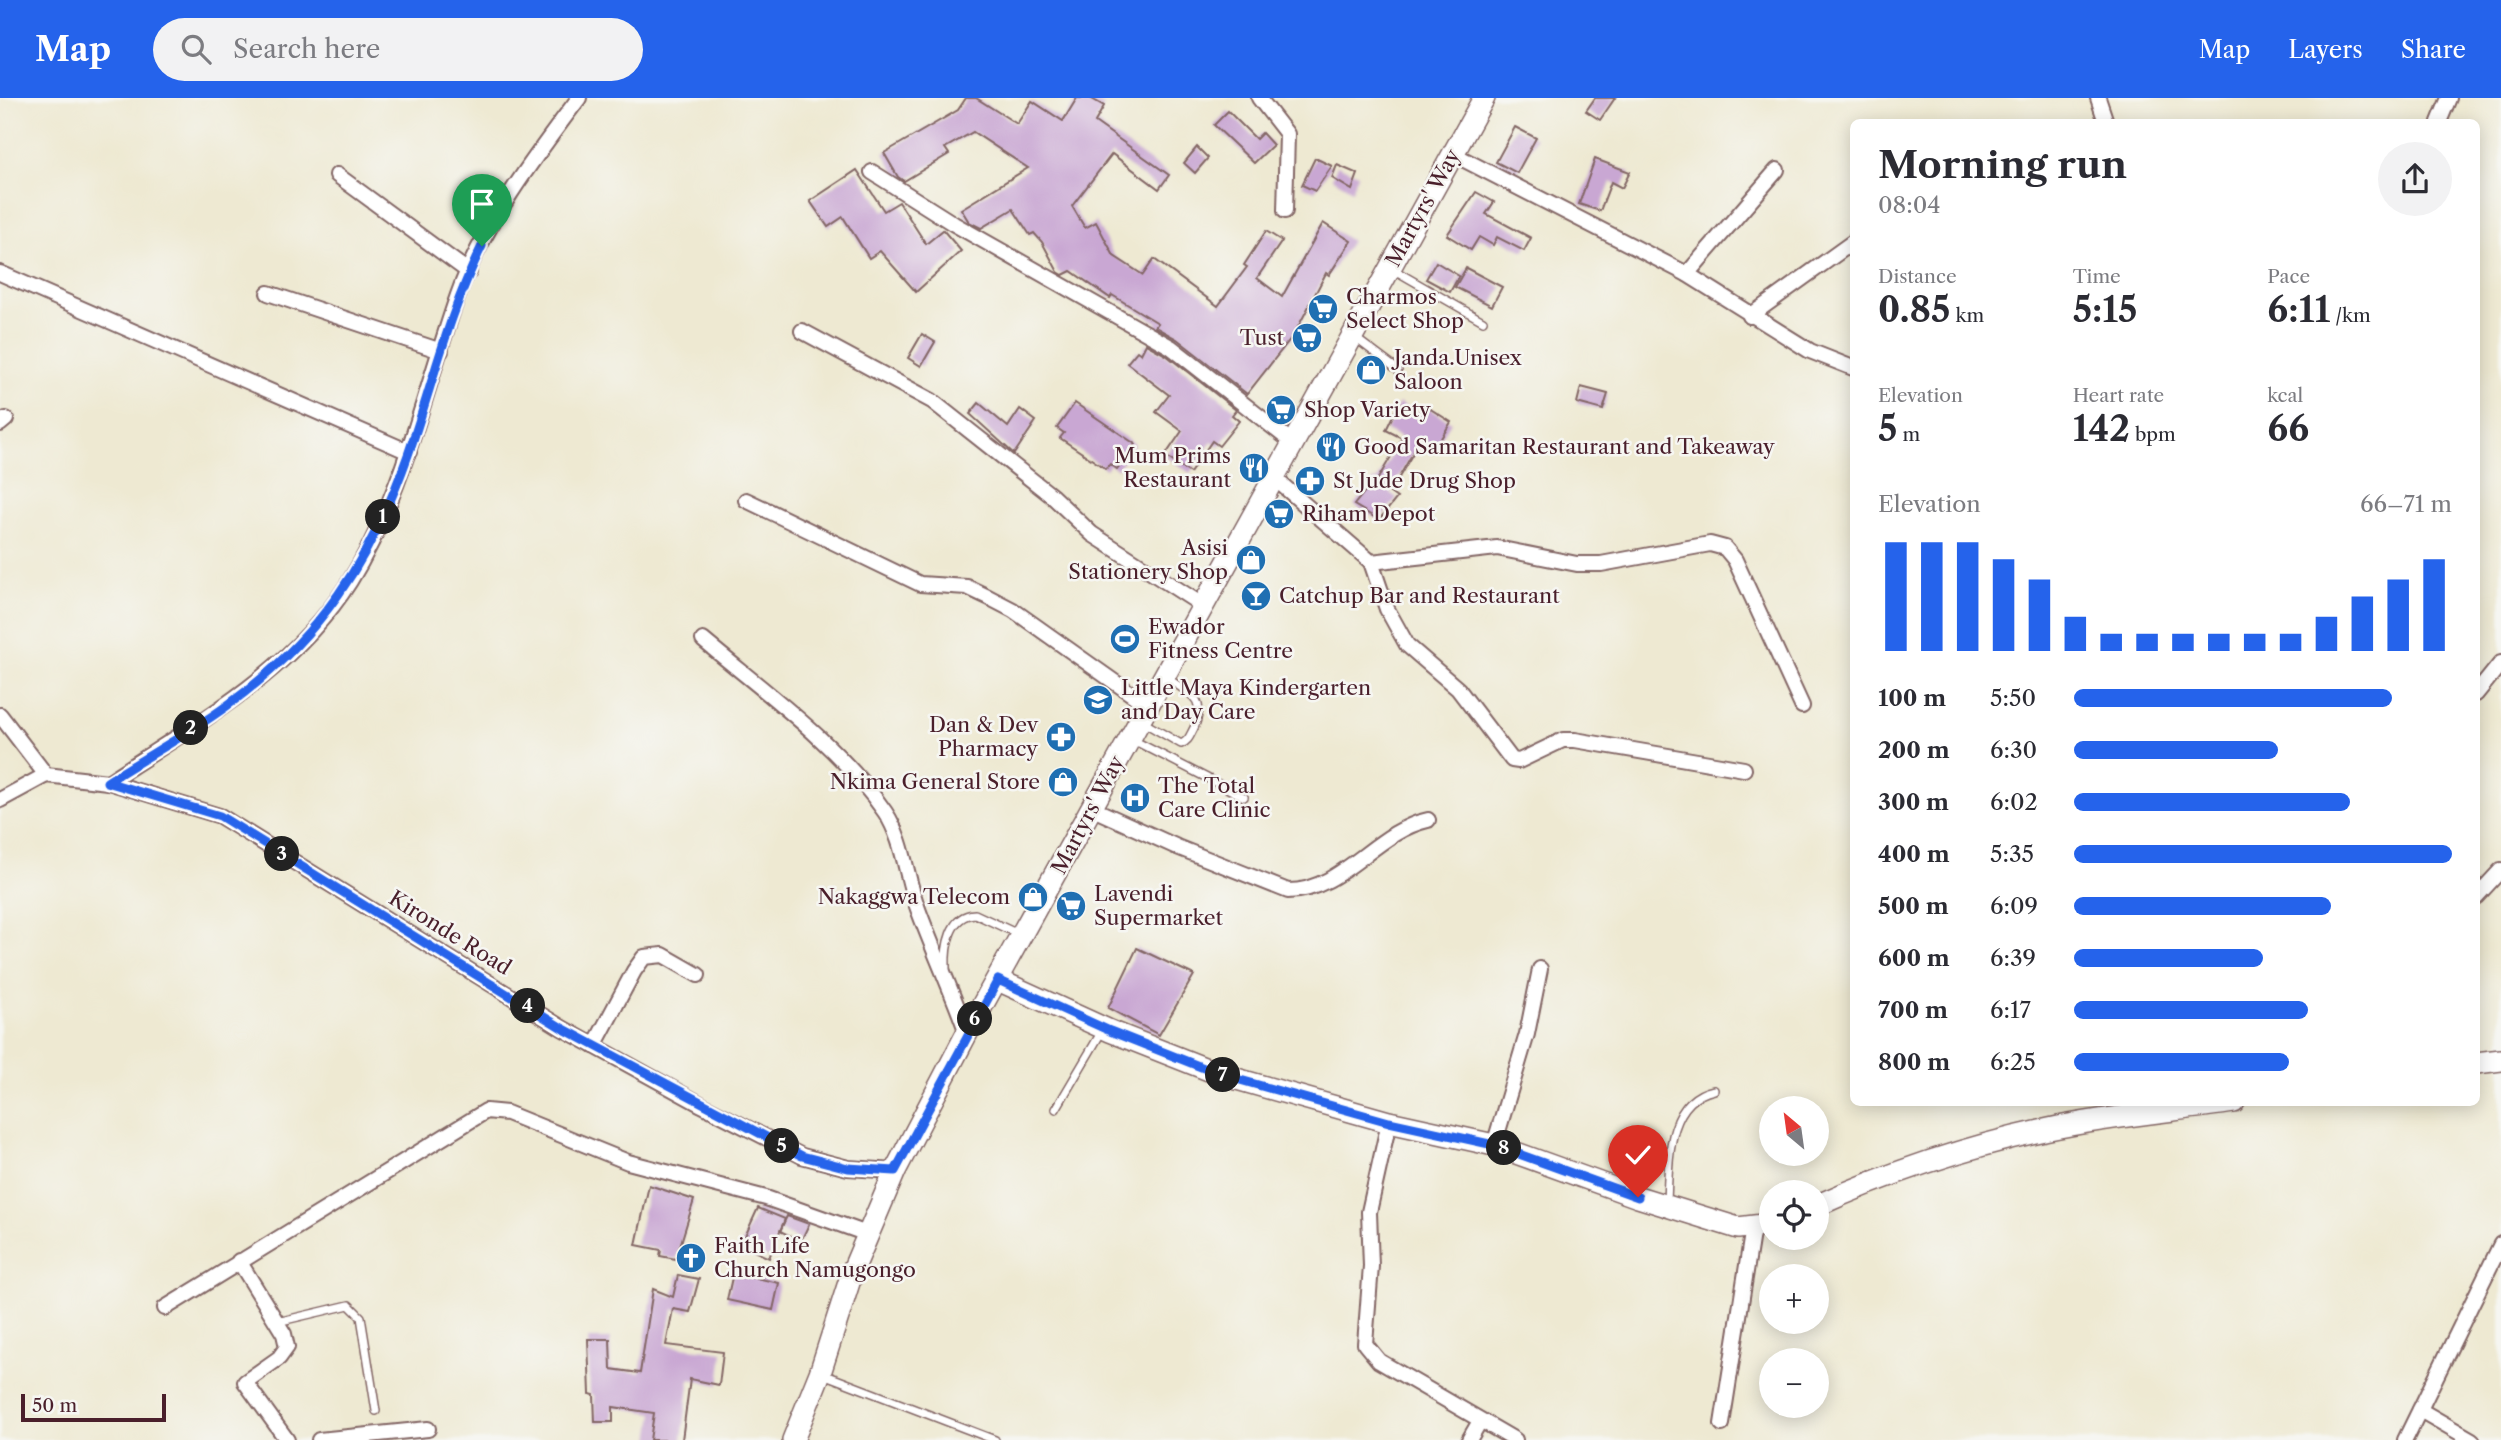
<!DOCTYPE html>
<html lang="en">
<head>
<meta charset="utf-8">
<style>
	body { margin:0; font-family:"Libre Caslon Text",serif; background:#f2f2f3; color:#2b2b33; height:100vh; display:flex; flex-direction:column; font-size:26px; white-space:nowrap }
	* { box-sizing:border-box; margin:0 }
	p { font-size:23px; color:#7c7c81 }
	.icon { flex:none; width:38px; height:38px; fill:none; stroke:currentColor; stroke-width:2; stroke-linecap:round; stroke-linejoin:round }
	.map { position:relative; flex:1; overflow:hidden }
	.side { position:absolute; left:1850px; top:21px; width:630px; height:987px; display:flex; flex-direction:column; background:#fff; border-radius:10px; box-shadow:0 4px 18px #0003 }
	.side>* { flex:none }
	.needle { width:46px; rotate:331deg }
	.fabs { position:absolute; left:1759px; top:998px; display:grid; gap:14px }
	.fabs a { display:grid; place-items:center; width:70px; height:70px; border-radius:50%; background:#fff; box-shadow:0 4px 18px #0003; font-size:35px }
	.scale { position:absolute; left:21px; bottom:18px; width:145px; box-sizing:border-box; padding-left:7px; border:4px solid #4a1f2b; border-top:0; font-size:19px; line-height:24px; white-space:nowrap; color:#4a1f2b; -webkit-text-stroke:5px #f6f6f2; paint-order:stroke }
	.pin { position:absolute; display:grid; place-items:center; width:60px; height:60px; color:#fff; margin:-72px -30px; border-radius:50% 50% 50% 0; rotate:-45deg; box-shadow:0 0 7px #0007 }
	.pin .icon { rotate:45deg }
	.km { position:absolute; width:35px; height:35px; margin:-18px; border-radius:50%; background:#222; color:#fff; font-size:19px; line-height:35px; text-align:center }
	.round { display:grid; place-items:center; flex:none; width:74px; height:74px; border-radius:37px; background:#f2f2f3 }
	.overview { display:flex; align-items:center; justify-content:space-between; height:119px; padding:0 28px }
	h1 { font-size:38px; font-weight:700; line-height:52px }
	.figures { display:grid; grid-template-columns:repeat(3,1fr); gap:10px; height:119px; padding:7px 28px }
	.figures div { display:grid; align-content:center }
	.figures b { font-size:35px; font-weight:700 }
	.figures small { font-size:19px; font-weight:400 }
	.figures p { font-size:19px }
	.chart { height:196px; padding:14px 28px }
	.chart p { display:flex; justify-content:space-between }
	.chart svg { width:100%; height:126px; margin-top:7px; stroke:#2563eb; stroke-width:6 }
	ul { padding:0 28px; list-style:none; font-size:23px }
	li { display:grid; grid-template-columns:112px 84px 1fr; align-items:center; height:52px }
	li i { height:18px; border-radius:9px; background:#2563eb }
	header { display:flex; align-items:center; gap:42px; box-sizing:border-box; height:98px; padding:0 35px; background:#2563eb; color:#fff }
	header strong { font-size:33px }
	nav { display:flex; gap:38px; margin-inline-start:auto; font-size:24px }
	.search { width:490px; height:63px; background:#f2f2f3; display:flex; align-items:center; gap:18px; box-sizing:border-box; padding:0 24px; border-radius:38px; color:#7c7c81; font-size:26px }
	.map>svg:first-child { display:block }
</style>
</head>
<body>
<header>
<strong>Map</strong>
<div class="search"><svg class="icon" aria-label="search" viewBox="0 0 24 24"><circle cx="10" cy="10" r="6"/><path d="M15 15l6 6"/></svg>Search here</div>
<nav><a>Map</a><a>Layers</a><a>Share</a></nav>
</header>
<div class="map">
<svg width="2501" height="1342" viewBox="0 0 2501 1342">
	<rect width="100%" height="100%" fill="#f6f6f2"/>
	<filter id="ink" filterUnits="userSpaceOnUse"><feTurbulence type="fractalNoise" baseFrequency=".0143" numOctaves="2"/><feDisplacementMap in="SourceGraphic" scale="14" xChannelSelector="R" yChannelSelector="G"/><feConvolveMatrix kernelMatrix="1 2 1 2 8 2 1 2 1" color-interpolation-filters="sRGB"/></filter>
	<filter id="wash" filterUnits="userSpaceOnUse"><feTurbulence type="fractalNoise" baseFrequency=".00686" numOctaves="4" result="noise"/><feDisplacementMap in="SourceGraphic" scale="28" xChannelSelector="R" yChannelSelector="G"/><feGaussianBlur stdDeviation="1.57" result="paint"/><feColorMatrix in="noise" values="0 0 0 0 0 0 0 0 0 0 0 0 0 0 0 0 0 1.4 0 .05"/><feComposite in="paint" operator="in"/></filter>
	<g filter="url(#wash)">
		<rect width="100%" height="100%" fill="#eee9d2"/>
		<g id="blocks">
			<g fill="#c9a7d3">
				<polygon points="966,0 976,0 1017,26 1032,3 1063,23 1077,0 1090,0 1104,8 1095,24 1169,77 1159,91 1112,56 1072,108 1085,130 1096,124 1114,158 1143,177 1154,161 1218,208 1247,169 1244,167 1266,133 1282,143 1257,180 1282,199 1323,125 1351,143 1329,177 1326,175 1295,235 1247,296 1177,241 1155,229 1158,225 1112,197 1110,200 1071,173 1063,177 1058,174 1042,144 1034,135 1030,137 1013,111 981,130 969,124 961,111 1028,70 973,34 945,50 949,56 904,83 898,79 884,55 958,12"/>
				<polygon points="1595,0 1615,0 1600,22 1586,13"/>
				<polygon points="1228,13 1256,41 1262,35 1273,47 1254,65 1214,27"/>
				<polygon points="1515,29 1536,40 1517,75 1496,64"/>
				<polygon points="1197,49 1208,60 1195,75 1184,65"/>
				<polygon points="1315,60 1332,68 1315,93 1302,87"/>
				<polygon points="1595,61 1630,74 1622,90 1611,84 1600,113 1579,106"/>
				<polygon points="1337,67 1358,76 1352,92 1332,80"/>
				<polygon points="857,72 884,113 899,104 926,146 943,132 961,153 916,194 880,153 869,160 843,119 828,129 810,103"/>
				<polygon points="1476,94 1494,104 1486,116 1531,140 1524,153 1497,139 1493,147 1479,139 1471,152 1447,137"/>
				<polygon points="1436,164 1459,178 1450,194 1426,181"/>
				<polygon points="1466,170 1502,189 1492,208 1455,189"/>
				<polygon points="922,236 935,244 921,268 908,260"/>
				<polygon points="1146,246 1166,257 1236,312 1232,317 1239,323 1219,348 1212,343 1190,375 1165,358 1182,333 1156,314 1169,297 1127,265 1137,253 1141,256"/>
				<polygon points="1581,289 1608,296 1603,312 1577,305"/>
				<polygon points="979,305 1008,329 1020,311 1036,323 1014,356 970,316"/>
				<polygon points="1075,305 1135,346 1117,371 1110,366 1106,371 1060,340 1064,335 1057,330"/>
				<polygon points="1399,305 1419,316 1424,307 1451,324 1435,350 1421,341 1390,395 1397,400 1379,422 1354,407 1374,382 1376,384 1402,340 1386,332"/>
				<polygon points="1137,850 1194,877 1159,937 1108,910"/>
				<polygon points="649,1087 694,1102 676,1161 660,1158 661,1152 636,1147"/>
				<polygon points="758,1110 785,1121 769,1160 741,1147"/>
				<polygon points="787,1118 809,1126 801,1143 780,1133"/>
				<polygon points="733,1175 779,1185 773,1212 727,1202"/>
				<polygon points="678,1177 699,1181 690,1214 673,1211 666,1247 723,1254 719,1287 690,1281 682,1342 650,1342 654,1315 613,1309 613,1324 595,1324 594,1297 590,1296 588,1241 610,1241 611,1271 640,1275 653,1191 673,1199"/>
			</g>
		</g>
	</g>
	<g filter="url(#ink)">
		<use href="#blocks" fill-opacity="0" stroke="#836665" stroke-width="2"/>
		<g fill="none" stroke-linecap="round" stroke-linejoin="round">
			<g stroke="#836665" stroke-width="10">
				<g id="lane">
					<polyline points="1394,172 1483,223"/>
					<polyline points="1354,239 1398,272"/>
					<path d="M1141 623 1181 646C1189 643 1190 637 1194 630 1207 599 1191 597 1167 580"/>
					<polyline points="1133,642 1244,699"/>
					<path d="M946 870C945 850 949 817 975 816L1018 836"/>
					<polyline points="1056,1011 1102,933"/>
					<path d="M1667 1104C1669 1064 1666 1002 1714 992"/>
					<polyline points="277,1224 349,1207 361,1219 376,1313"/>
					<polyline points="823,1276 995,1342"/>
				</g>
			</g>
			<g stroke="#836665" stroke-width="18">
				<g id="street">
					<polyline points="1259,0 1287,36 1285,113"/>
					<polyline points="2098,0 2106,24"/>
					<polyline points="2439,24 2449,0"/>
					<polyline points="1453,56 1687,176 1810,253 1853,270"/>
					<polyline points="872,74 954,126 1171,249 1292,344"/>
					<polyline points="337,77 469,174"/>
					<polyline points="0,175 409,354"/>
					<polyline points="1687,176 1777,72"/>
					<polyline points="268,195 441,253"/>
					<polyline points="1750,218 1853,144"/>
					<polyline points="802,233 932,303 1052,398 1092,436 1202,507"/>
					<polyline points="0,326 6,321"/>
					<polyline points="1273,379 1371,464 1497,450 1577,466 1601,466 1710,446 1725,450 1735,462 1802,608"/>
					<polyline points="746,402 920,486 967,489 988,499 1013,512 1147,607"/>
					<polyline points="1371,464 1387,511 1407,547 1458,591 1512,662 1519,663 1563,642 1575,642 1744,671"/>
					<path d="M703 542C766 595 838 646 885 714 904 742 906 780 918 811 933 852 952 893 967 935"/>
					<polyline points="2476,596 2501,565"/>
					<polyline points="0,617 46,677 108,684 220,718 562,930 702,1007 802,1058 848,1070 895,1073"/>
					<path d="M108 684C194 627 293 574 350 483 404 396 424 293 458 197 482 129 535 58 579 0"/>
					<polyline points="0,702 46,677"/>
					<path d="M1091 710 1177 749 1288 793C1342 793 1376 733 1428 722"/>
					<polyline points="2476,799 2501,772"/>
					<polyline points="594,948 634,873 644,859 663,857 698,877"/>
					<polyline points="1389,1024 1369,1114 1371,1168 1365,1246 1379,1263 1515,1342"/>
					<polyline points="1494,1047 1527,936 1540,871"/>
					<polyline points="239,1163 284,1236 287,1249 279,1260 245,1284 287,1342"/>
					<polyline points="165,1210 486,1013 507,1015 628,1064 766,1100 870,1137"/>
					<polyline points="2420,1312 2472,1342"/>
					<polyline points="1722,1326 1753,1129"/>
					<polyline points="319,1342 428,1331"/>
					<polyline points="1469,1342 1480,1323"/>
					<polyline points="2405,1342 2501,1146"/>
				</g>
			</g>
			<g stroke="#836665" stroke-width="24">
				<g id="secondary">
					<polyline points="998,882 1110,933 1219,976 1389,1024 1494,1047 1638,1099 1738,1130 1771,1126"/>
					<polyline points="2476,965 2501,962"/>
					<path d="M1816 1108C1891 1074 1969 1048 2049 1031 2110 1018 2173 1013 2234 1004"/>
					<polyline points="793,1342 820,1275 853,1172 895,1073 967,935 1484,0"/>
				</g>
			</g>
			<use href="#lane" stroke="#fff" stroke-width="7"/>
			<use href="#street" stroke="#fff" stroke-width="14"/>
			<use href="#secondary" stroke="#fff" stroke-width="21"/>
		</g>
	</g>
	<g fill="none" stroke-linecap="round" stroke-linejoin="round" filter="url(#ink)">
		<g stroke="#fff" stroke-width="14">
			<path id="route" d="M482 148C448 217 433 285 408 357 371 462 319 541 228 607 190 635 147 658 107 684L220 718 562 930 802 1058 848 1070 895 1073 998 882 1110 933 1219 976 1389 1024 1494 1047 1638 1099"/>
		</g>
		<use href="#route" stroke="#2563eb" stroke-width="9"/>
	</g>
	<defs>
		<g id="supermarket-disc" transform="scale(1.575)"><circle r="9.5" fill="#1f6fb2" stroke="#f6f6f2"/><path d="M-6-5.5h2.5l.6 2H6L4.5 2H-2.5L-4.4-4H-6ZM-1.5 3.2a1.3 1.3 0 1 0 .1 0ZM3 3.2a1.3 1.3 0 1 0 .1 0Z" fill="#fff"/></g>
		<g id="shop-disc" transform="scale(1.575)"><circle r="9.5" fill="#1f6fb2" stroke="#f6f6f2"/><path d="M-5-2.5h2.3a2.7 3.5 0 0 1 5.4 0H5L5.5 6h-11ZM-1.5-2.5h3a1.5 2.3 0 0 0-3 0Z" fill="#fff"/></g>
		<g id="restaurant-disc" transform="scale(1.575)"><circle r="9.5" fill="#1f6fb2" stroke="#f6f6f2"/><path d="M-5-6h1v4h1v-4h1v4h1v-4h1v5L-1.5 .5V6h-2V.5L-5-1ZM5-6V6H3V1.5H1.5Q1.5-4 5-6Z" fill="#fff"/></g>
		<g id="pharmacy-disc" transform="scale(1.575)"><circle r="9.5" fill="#1f6fb2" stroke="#f6f6f2"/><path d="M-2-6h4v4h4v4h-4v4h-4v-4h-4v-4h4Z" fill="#fff"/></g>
		<g id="bar-disc" transform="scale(1.575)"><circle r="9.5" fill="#1f6fb2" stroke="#f6f6f2"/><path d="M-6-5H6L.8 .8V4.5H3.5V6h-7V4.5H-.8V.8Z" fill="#fff"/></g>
		<g id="stadium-disc" transform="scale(1.575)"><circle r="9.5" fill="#1f6fb2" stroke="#f6f6f2"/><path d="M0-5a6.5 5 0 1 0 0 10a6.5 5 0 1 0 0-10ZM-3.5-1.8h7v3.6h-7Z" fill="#fff"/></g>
		<g id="school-disc" transform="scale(1.575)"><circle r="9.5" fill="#1f6fb2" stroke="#f6f6f2"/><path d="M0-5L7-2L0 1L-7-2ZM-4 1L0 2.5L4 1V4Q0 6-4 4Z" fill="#fff"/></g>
		<g id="hospital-disc" transform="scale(1.575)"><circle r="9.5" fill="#1f6fb2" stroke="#f6f6f2"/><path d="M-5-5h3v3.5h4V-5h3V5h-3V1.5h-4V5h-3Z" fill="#fff"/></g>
		<g id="church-disc" transform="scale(1.575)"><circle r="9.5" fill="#1f6fb2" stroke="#f6f6f2"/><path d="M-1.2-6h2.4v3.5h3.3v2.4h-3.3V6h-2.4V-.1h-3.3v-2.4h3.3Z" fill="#fff"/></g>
	</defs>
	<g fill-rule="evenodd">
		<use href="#supermarket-disc" x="1323" y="211"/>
		<use href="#supermarket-disc" x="1307" y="240"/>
		<use href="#shop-disc" x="1371" y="272"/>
		<use href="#supermarket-disc" x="1281" y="312"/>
		<use href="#restaurant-disc" x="1331" y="349"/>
		<use href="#restaurant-disc" x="1254" y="370"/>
		<use href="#pharmacy-disc" x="1310" y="383"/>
		<use href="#supermarket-disc" x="1279" y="416"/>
		<use href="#shop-disc" x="1251" y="462"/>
		<use href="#bar-disc" x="1256" y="498"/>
		<use href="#stadium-disc" x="1125" y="541"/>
		<use href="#school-disc" x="1098" y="602"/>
		<use href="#pharmacy-disc" x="1061" y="639"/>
		<use href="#shop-disc" x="1063" y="684"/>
		<use href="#hospital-disc" x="1135" y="700"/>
		<use href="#shop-disc" x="1033" y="799"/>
		<use href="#supermarket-disc" x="1071" y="808"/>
		<use href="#church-disc" x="691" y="1160"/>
	</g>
	<g text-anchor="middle" stroke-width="5" stroke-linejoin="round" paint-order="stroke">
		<g font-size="21" fill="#4a1f2b" stroke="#f6f6f2">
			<text transform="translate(1423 110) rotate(-61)" y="7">Martyrs' Way</text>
			<text transform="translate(1088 717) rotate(-62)" y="7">Martyrs' Way</text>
			<text transform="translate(450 835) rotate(32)" y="7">Kironde Road</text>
		</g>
		<g font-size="21" fill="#4a1f2b" stroke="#f6f6f2" text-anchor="start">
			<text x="1346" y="206">Charmos<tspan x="1346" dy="24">Select Shop</tspan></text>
			<text x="1284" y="247" text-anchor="end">Tust</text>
			<text x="1394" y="267">Janda.Unisex<tspan x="1394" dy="24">Saloon</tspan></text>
			<text x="1304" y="319">Shop Variety</text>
			<text x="1354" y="356">Good Samaritan Restaurant and Takeaway</text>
			<text x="1231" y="365" text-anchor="end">Mum Prims<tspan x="1231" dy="24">Restaurant</tspan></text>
			<text x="1333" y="390">St Jude Drug Shop</text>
			<text x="1302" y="423">Riham Depot</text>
			<text x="1228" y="457" text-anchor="end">Asisi<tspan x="1228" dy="24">Stationery Shop</tspan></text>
			<text x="1279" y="505">Catchup Bar and Restaurant</text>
			<text x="1148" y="536">Ewador<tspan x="1148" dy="24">Fitness Centre</tspan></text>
			<text x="1121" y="597">Little Maya Kindergarten<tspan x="1121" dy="24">and Day Care</tspan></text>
			<text x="1038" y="634" text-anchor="end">Dan &amp; Dev<tspan x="1038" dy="24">Pharmacy</tspan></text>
			<text x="1040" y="691" text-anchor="end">Nkima General Store</text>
			<text x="1158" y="695">The Total<tspan x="1158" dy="24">Care Clinic</tspan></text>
			<text x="1094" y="803">Lavendi<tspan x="1094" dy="24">Supermarket</tspan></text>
			<text x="1010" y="806" text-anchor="end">Nakaggwa Telecom</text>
			<text x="714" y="1155">Faith Life<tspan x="714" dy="24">Church Namugongo</tspan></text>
		</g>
	</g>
</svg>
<div class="fabs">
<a><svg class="needle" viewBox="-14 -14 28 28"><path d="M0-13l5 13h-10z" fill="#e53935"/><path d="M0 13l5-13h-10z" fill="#7c7c81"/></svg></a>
<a><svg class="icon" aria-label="locate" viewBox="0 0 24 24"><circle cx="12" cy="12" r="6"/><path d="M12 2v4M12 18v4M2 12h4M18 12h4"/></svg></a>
<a>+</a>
<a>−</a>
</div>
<div class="scale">50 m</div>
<div class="pin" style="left:482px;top:148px;background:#1e9e55"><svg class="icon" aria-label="arrive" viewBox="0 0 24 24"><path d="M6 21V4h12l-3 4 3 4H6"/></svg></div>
<div class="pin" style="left:1638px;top:1099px;background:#d93025"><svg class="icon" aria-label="check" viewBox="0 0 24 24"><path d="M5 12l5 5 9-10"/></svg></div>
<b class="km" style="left:383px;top:419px">1</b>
<b class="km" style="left:191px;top:630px">2</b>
<b class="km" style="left:282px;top:756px">3</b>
<b class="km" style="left:528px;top:908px">4</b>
<b class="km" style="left:782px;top:1048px">5</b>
<b class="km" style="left:975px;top:921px">6</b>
<b class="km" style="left:1223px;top:977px">7</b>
<b class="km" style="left:1504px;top:1050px">8</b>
<section class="side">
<div class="overview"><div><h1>Morning run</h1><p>08:04</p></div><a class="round"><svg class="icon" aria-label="share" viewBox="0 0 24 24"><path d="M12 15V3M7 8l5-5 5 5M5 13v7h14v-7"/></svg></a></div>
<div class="figures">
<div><p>Distance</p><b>0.85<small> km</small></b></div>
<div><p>Time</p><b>5:15</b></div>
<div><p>Pace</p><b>6:11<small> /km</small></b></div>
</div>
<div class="figures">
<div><p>Elevation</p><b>5<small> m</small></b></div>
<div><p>Heart rate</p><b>142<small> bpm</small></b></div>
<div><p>kcal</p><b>66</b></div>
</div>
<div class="chart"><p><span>Elevation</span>66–71 m</p>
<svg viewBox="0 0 160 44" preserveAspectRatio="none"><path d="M5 44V6M15 44V6M25 44V6M35 44V12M45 44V19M55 44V32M65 44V38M75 44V38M85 44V38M95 44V38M105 44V38M115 44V38M125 44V32M135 44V25M145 44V19M155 44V12"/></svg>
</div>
<ul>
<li><b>100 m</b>5:50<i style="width:84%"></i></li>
<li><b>200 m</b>6:30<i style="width:54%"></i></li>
<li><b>300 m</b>6:02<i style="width:73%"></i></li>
<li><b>400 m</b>5:35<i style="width:100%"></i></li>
<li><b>500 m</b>6:09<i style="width:68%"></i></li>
<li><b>600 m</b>6:39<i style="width:50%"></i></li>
<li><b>700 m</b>6:17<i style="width:62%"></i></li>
<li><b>800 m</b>6:25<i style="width:57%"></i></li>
</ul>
</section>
</div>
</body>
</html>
